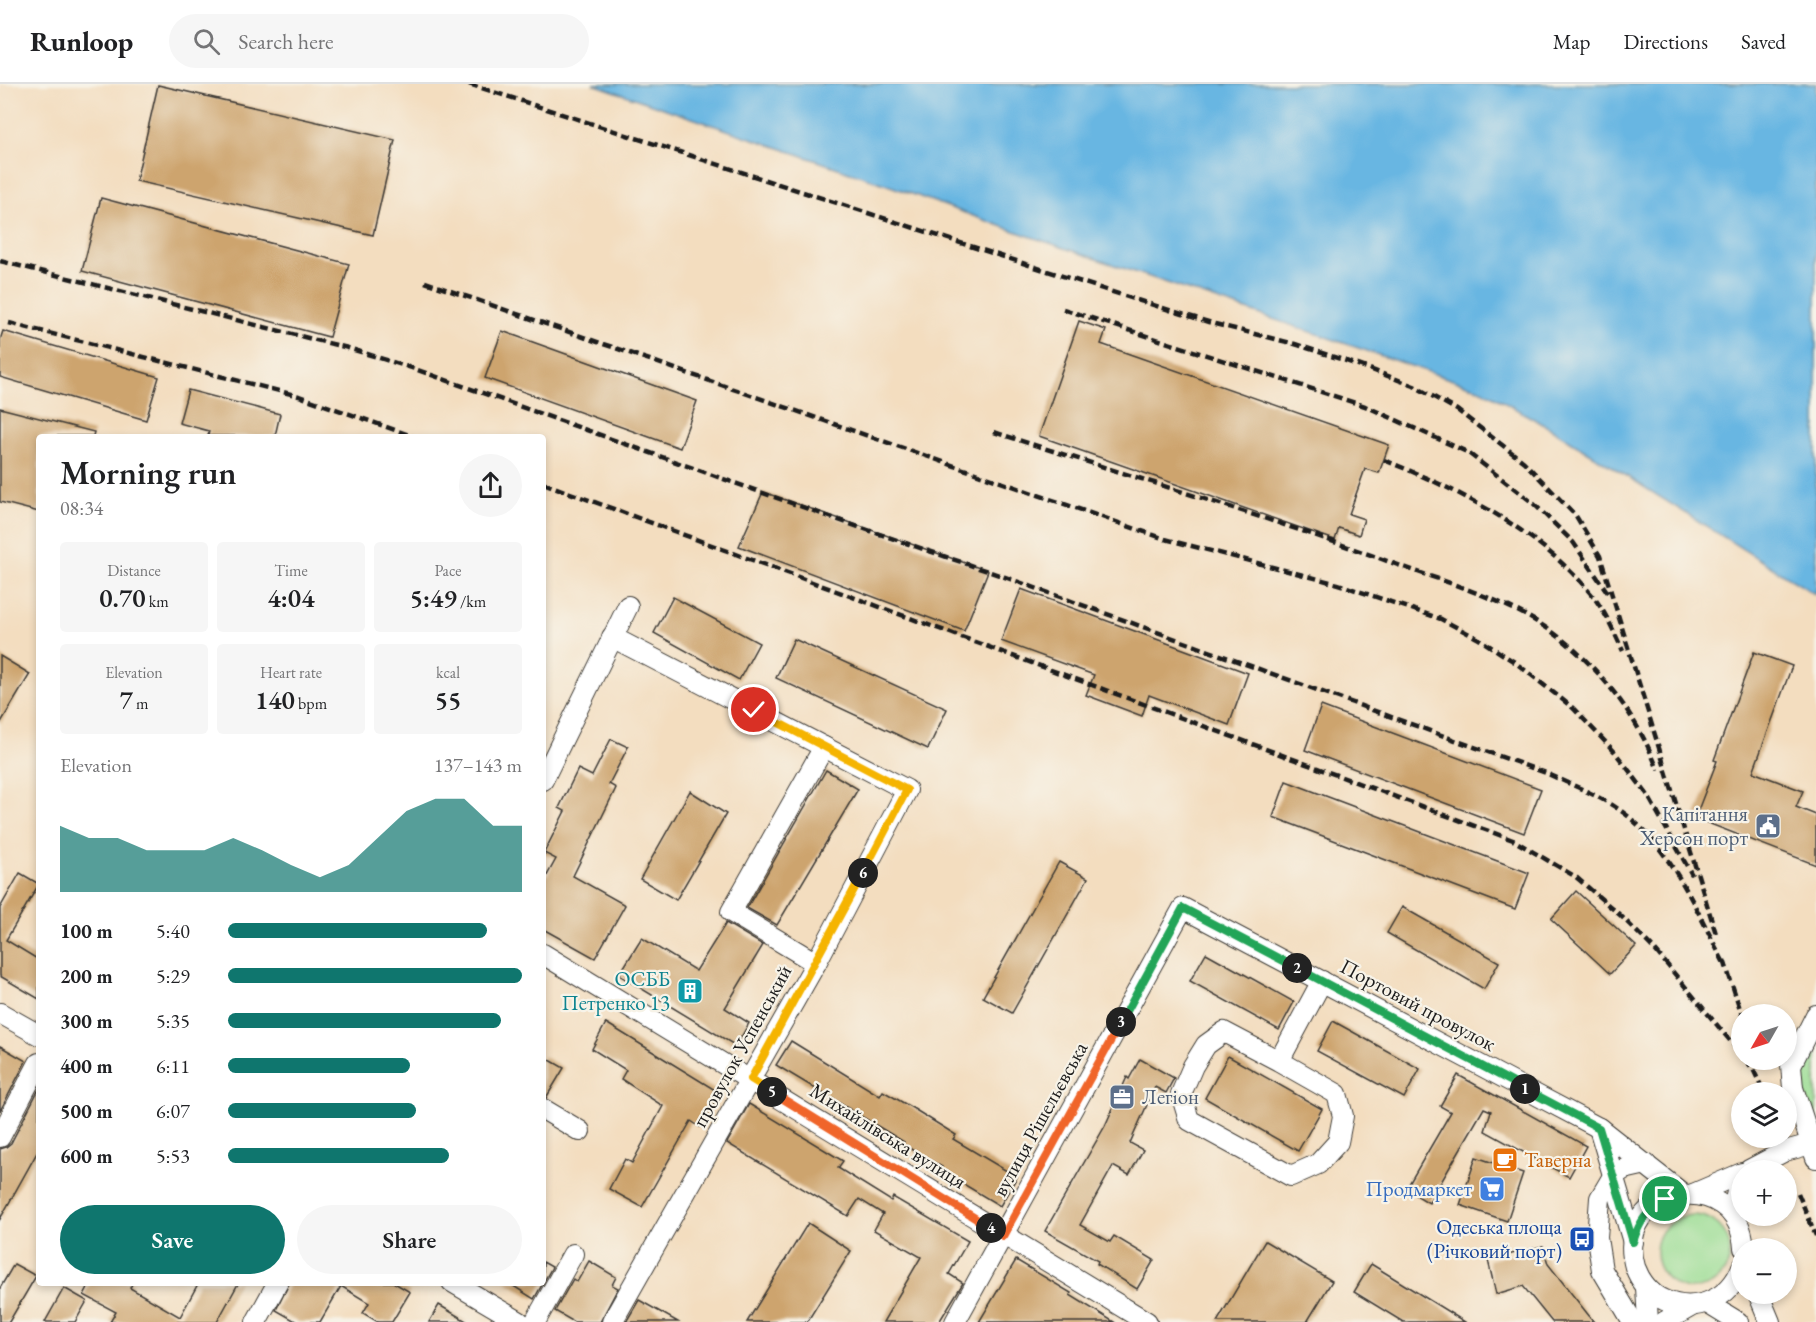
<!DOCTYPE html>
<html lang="en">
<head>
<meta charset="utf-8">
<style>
	body { margin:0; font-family:"EB Garamond",serif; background:#f6f6f6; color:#202124; height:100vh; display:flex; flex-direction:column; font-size:22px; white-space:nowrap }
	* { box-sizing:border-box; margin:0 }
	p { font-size:20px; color:#757577 }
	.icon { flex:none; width:33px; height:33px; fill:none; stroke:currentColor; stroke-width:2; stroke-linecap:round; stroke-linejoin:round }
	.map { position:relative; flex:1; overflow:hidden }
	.sheet { position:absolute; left:36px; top:350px; width:510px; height:852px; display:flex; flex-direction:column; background:#fff; border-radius:6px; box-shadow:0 3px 9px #0003 }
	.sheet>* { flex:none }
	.needle { width:39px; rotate:231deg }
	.controls { position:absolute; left:1731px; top:920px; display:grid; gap:12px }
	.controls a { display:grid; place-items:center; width:66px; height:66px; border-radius:50%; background:#fff; box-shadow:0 3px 9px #0003; font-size:30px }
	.pin { position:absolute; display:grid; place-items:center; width:51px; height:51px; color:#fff; margin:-26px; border:3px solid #fff; border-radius:50%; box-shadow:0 2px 6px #0007 }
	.km { position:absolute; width:30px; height:30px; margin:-15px; border-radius:50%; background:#222; color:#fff; font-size:16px; line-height:30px; text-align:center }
	.round { display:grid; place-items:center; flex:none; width:63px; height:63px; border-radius:32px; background:#f6f6f6 }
	.headline { display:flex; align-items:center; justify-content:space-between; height:102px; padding:0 24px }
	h1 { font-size:33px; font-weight:600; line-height:45px }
	.figures { display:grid; grid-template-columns:repeat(3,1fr); gap:9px; height:102px; padding:6px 24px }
	.figures div { display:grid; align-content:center; border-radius:6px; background:#f6f6f6; text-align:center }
	.figures b { font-size:26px; font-weight:600 }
	.figures small { font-size:16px; font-weight:400 }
	.figures p { font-size:16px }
	.chart { height:168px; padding:12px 24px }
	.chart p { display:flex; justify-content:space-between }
	.chart svg { width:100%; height:108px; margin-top:6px; fill:#0f766e; opacity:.7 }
	.primary-button { display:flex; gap:12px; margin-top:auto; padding:12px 24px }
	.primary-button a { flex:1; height:69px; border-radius:36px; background:#0f766e; color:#fff; font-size:24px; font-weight:600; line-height:69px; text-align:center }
	.primary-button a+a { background:#f6f6f6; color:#202124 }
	ul { padding:0 24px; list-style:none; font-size:20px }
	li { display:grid; grid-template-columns:96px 72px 1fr; align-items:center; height:45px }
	li i { height:15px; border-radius:8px; background:#0f766e }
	header { display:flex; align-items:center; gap:36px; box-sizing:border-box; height:84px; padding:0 30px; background:#fff; border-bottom:2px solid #e0e0e0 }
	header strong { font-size:28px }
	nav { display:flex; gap:33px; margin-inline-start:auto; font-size:21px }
	.search { width:420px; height:54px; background:#f6f6f6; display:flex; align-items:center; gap:15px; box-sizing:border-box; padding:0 21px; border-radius:33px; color:#757577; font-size:22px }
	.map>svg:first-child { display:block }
</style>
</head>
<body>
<header>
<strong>Runloop</strong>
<div class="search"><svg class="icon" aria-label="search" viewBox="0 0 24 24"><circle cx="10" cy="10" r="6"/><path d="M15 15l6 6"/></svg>Search here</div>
<nav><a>Map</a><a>Directions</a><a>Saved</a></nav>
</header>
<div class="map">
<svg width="1816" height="1238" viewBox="0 0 1816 1238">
	<rect width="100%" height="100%" fill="#f7f3e8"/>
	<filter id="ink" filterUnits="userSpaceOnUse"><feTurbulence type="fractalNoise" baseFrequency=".0167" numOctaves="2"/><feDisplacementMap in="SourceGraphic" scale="12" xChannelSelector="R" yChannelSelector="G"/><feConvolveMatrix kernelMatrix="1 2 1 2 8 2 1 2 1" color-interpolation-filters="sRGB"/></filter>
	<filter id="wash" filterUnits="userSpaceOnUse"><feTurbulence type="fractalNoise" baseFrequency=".008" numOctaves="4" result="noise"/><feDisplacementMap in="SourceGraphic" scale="24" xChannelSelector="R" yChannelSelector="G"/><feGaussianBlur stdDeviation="1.35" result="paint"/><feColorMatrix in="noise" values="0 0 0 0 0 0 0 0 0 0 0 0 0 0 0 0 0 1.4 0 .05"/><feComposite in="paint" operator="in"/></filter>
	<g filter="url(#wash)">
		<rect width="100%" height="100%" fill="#f3ddbf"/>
		<g fill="#9bdd94" stroke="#5c7c58" stroke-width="1.5">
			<polygon points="1816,965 1816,1042 1804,1008 1803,987"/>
			<circle cx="1693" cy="1168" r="37"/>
		</g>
		<polygon fill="#68b6e2" stroke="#42697f" stroke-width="1.5" points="593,0 1816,0 1816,511 1550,344 1482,306 1023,150 879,98"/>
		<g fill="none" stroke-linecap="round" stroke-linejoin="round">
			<polyline stroke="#3a5a6b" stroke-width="1.5" stroke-dasharray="8 6" stroke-linecap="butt" points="1815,0 1816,1"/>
		</g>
		<g id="blocks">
			<g fill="#cda46e">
				<polygon points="158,1 395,56 373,151 136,97"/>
				<polygon points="101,114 349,180 329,253 82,187"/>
				<polygon points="1079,237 1106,246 1101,260 1389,361 1379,389 1365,385 1349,430 1364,435 1359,451 1339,444 1335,456 1039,352"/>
				<polygon points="3,247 159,293 146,336 0,293 0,256"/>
				<polygon points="502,247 697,317 680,364 485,294"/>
				<polygon points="188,306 280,330 275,352 208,352 209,347 179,339"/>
				<polygon points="0,324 94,348 93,352 39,352 39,428 0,418"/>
				<polygon points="763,408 988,487 964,547 739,462"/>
				<polygon points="1021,505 1248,589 1229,641 1149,611 1142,632 1086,611 1094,591 1001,557"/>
				<polygon points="673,513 759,559 739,596 654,549"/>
				<polygon points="794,555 947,625 928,665 776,594"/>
				<polygon points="1754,568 1792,582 1753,688 1803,707 1796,723 1816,731 1816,781 1695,734 1717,677 1714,676"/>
				<polygon points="0,572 30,590 0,640"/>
				<polygon points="1321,622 1541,705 1524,749 1305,666"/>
				<polygon points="611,655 628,663 609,700 616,704 573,792 625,821 595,874 543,845 543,799 556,775 544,769 565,727 559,724 578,685 592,692"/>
				<polygon points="826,686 858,705 777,841 747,824"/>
				<polygon points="1286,697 1529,789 1515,825 1273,733"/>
				<polygon points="690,707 726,730 676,816 640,795"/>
				<polygon points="1059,778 1088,794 1012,929 983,913"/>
				<polygon points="20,789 39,800 6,856 39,876 39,915 0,892 0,824"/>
				<polygon points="1576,807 1636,862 1610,890 1551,835"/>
				<polygon points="1402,823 1499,878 1484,905 1387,849"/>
				<polygon points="726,839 763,861 725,924 749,939 736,962 619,891 642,854 696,887"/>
				<polygon points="1206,869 1294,918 1279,946 1190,897"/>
				<polygon points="1333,937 1420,985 1404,1014 1317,967"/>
				<polygon points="606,939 720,1009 700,1043 691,1037 642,1123 609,1105 625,1075 632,1079 663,1022 621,995 626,986 592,965"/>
				<polygon points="791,957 880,1012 883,1007 914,1025 956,1051 953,1055 1017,1093 1000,1122 940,1086 942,1083 902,1060 904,1058 776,981"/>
				<polygon points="0,962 26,977 0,1027"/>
				<polygon points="543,972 564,984 546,1014 543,1013"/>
				<polygon points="1228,972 1322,1025 1298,1067 1205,1014"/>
				<polygon points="1140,975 1174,994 1166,1009 1155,1003 1130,1059 1143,1066 1129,1091 1113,1082 1080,1141 1110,1158 1114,1152 1154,1176 1137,1205 1097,1180 1098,1177 1045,1147 1105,1042 1127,993 1129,995"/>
				<polygon points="1458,991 1586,1062 1569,1093 1485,1047 1491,1027 1484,1024 1429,1119 1406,1105 1451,1028 1440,1022"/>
				<polygon points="39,1005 39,1065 0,1135 0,1065 6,1063 11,1059"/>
				<polygon points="749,1020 843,1077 838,1084 891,1117 893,1113 968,1157 949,1190 963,1199 939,1238 883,1238 921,1173 874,1146 883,1130 859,1115 848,1132 727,1059"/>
				<polygon points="1476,1073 1523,1089 1507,1137 1460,1121"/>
				<polygon points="808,1139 851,1167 807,1238 747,1238"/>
				<polygon points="1265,1157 1332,1197 1307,1238 1217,1238"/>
				<polygon points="1543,1162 1548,1180 1594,1238 1552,1238 1523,1202 1496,1210 1488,1176"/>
				<polygon points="1016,1176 1071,1209 1070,1211 1114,1238 979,1238"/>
				<polygon points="589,1177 616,1193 612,1201 618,1204 600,1238 574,1238 555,1227 573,1195 577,1198"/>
				<polygon points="543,1178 552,1183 534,1215 507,1198 543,1198"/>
				<polygon points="14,1180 36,1192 9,1238 0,1238 0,1204"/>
				<polygon points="1371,1180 1465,1238 1403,1238 1354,1208"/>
				<polygon points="91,1198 133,1198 130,1204 180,1233 199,1198 239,1198 217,1238 110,1238 116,1228 84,1211"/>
				<polygon points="290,1198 393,1198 410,1208 392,1238 378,1238 363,1229 369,1219 341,1202 320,1238 297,1238 276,1226"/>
				<polygon points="64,1204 87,1217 75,1238 45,1238"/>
				<polygon points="639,1216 678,1238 626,1238"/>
				<polygon points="439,1221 468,1238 429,1238"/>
			</g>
		</g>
	</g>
	<g filter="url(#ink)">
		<use href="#blocks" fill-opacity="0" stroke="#3c3934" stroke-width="1.5"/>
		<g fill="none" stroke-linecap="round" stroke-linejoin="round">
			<g stroke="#3c3934" stroke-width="22">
				<g id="minor">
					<polyline points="543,696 628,522"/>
					<polyline points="543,870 1147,1238"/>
					<polyline points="816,879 731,828 824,663"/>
					<polyline points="0,929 39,951"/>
					<polyline points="1816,931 1791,981 1793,1004 1816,1074"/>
					<polyline points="1279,977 1337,1010 1343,1032 1338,1058 1318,1080 1291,1092 1189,1036 1181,1010 1193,982 1206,961 1224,948 1279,977 1322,897"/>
					<polyline points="543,1025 580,1047"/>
					<polyline points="1599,1044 1633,1158"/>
					<polyline points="0,1053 39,979"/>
					<polyline points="1749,1086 1785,1067 1811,1060"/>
					<polyline points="1693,1110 1742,1089"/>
					<polyline points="1732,1130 1741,1090"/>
					<path d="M1742 1183C1730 1215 1696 1230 1664 1216 1651 1211 1640 1197 1635 1183 1612 1101 1739 1081 1744 1164"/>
					<polyline points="452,1198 520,1238"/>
					<polyline points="1646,1203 1648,1238"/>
					<polyline points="1758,1209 1770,1238"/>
					<polyline points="1707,1219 1738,1238"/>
					<polyline points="256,1238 278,1198"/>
					<polyline points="535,1238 573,1170"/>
					<polyline points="612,1238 816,879 907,706 612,553"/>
					<polyline points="955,1238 1183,824 1599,1044 1683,1110"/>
					<polyline points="1633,1238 1602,1186 1597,1154 1600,1114 1613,1092 1624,1085 1646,1080"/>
					<polyline points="1664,1238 1692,1222"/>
				</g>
			</g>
			<use href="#minor" stroke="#fff" stroke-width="20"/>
			<g stroke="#1c1c1c" stroke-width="4.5" stroke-dasharray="9 4.5" stroke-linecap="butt">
				<polyline points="469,0 1137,216 1215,240 1295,260 1367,284 1414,302 1457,326 1524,378 1576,432 1600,472 1717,853"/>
				<path d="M0 177 348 264 415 285 850 440 1005 493 1546 689C1572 701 1601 712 1624 729 1673 766 1698 830 1726 883"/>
				<polyline points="425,198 1165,455 1338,500 1441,535 1479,555 1516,579 1573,624 1614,667 1647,710 1692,791"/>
				<polyline points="1063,225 1365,322 1467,368 1532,418 1573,458 1608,509"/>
				<polyline points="9,239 299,312 412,352"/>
				<path d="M994 348C1126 391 1260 430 1390 478 1444 498 1501 513 1548 545 1597 579 1637 631 1658 686"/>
				<path d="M1384 376C1459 406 1539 446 1592 511 1605 527 1614 548 1623 567"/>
				<polyline points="543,399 1513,756 1576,793 1620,831 1654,865 1742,971"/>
				<polyline points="1724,876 1742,931"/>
				<polyline points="1745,975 1753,985 1764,1008"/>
				<polyline points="1798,1109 1816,1152"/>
			</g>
		</g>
	</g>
	<g fill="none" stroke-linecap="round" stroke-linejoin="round" filter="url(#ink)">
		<g stroke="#fff" stroke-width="12">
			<path id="split-1" d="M1525 1005 1599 1044 1633 1158C1639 1138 1647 1127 1665 1115"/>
		</g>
		<g stroke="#fff" stroke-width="12">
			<polyline id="split-2" points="1297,884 1525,1005"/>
		</g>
		<g stroke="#fff" stroke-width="12">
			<polyline id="split-3" points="1121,938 1183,824 1297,884"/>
		</g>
		<g stroke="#fff" stroke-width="12">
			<polyline id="split-4" points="991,1144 1003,1152 1121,938"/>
		</g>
		<g stroke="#fff" stroke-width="12">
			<polyline id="split-5" points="772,1008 991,1144"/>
		</g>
		<g stroke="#fff" stroke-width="12">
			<polyline id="split-6" points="772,1008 751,995 863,789"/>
		</g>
		<g stroke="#fff" stroke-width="12">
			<polyline id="split-7" points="754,626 907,706 863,789"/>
		</g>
		<use href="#split-1" stroke="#22a559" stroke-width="8"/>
		<use href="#split-2" stroke="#22a559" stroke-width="8"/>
		<use href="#split-3" stroke="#22a559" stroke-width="8"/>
		<use href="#split-4" stroke="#f0652b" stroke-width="8"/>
		<use href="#split-5" stroke="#f0652b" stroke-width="8"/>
		<use href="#split-6" stroke="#f5b400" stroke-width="8"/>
		<use href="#split-7" stroke="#f5b400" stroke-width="8"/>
	</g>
	<defs>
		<g id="civic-square" transform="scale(1.35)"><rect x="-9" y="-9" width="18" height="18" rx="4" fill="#5c6f8a" stroke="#f7f3e8"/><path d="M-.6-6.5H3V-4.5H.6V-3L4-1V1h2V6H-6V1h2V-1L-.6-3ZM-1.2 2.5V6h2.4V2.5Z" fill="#fff"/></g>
		<g id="building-square" transform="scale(1.35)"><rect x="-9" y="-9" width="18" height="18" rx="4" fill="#0f9aa8" stroke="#f7f3e8"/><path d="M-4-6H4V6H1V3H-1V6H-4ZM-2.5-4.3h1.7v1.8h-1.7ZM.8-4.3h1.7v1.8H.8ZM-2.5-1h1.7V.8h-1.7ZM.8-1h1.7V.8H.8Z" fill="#fff"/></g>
		<g id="office-square" transform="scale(1.35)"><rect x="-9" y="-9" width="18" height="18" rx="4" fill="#5c6f8a" stroke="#f7f3e8"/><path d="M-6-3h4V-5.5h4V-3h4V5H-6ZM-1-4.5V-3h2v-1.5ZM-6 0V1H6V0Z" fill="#fff"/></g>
		<g id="cafe-square" transform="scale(1.35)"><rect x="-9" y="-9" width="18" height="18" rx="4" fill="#e8710a" stroke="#f7f3e8"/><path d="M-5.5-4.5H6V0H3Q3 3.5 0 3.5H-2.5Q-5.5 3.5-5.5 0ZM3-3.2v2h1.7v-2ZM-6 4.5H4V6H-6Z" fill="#fff"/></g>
		<g id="supermarket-square" transform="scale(1.35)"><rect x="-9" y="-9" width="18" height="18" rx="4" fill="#3f7fe0" stroke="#f7f3e8"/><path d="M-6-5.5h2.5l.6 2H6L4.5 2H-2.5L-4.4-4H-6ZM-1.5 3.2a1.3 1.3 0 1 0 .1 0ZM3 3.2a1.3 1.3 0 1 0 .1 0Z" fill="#fff"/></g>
		<g id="bus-square" transform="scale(1.35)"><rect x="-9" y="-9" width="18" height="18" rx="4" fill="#1a4fb4" stroke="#f7f3e8"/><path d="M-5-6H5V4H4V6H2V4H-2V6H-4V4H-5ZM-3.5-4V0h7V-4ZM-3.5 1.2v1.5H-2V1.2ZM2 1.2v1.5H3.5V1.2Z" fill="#fff"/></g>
	</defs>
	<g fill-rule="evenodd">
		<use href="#civic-square" x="1768" y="742"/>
		<use href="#building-square" x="690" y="907"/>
		<use href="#office-square" x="1122" y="1013"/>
		<use href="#cafe-square" x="1505" y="1076"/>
		<use href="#supermarket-square" x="1492" y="1105"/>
		<use href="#bus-square" x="1582" y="1155"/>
	</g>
	<g text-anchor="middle" stroke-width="4.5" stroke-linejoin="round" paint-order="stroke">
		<g font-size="21" fill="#4e5e75" stroke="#f7f3e8" text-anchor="end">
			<text x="1748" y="737">Капітання<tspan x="1748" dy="24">Херсон порт</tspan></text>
			<text x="1142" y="1020" text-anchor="start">Легіон</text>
		</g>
		<g font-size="21" fill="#0d838f" stroke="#f7f3e8" text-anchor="end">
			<text x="670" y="902">ОСББ<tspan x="670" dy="24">Петренко 13</tspan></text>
		</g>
		<g font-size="21" fill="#1c1c1c" stroke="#f7f3e8">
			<text transform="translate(1418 921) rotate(28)" y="7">Портовий провулок</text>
			<text transform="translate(742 962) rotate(-61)" y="7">провулок Успенський</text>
			<text transform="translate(1040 1035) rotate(-61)" y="7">вулиця Рішельєвська</text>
			<text transform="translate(888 1052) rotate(32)" y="7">Михайлівська вулиця</text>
		</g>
		<g font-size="21" fill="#c56008" stroke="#f7f3e8" text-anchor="start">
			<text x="1524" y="1083">Таверна</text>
		</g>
		<g font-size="21" fill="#366cbe" stroke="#f7f3e8" text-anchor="end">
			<text x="1472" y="1112">Продмаркет</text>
		</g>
		<g font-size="21" fill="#164399" stroke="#f7f3e8" text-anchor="end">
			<text x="1562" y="1150">Одеська площа<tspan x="1562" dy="24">(Річковий порт)</tspan></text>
		</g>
	</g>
</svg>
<div class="controls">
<a><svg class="needle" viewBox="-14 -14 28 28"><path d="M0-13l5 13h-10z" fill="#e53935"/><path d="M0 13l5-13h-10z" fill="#757577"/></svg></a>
<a><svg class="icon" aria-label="layers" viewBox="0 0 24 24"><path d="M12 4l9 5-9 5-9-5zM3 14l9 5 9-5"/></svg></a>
<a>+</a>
<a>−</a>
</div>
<div class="pin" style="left:1665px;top:1115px;background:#1e9e55"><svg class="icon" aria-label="arrive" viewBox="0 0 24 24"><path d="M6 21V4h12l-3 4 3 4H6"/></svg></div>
<div class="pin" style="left:754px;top:626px;background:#d93025"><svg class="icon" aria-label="check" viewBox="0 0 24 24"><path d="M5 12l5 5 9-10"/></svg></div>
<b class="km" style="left:1525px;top:1005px">1</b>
<b class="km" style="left:1297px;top:884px">2</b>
<b class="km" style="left:1121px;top:938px">3</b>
<b class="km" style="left:991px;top:1144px">4</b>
<b class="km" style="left:772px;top:1008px">5</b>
<b class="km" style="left:863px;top:789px">6</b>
<section class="sheet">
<div class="headline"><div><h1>Morning run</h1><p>08:34</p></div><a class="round"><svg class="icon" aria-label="share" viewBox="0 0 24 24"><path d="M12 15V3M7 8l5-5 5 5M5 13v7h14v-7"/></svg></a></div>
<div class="figures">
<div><p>Distance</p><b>0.70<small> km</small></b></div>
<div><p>Time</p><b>4:04</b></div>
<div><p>Pace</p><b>5:49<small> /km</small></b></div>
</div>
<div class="figures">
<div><p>Elevation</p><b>7<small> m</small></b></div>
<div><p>Heart rate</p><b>140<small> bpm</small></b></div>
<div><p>kcal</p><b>55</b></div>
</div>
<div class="chart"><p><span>Elevation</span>137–143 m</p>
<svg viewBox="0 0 160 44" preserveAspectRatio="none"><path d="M0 44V17L10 22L20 22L30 27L40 27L50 27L60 22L70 27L80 33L90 38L100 33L110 22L120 11L130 6L140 6L150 17L160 17V44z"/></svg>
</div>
<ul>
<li><b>100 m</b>5:40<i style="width:88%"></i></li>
<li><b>200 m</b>5:29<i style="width:100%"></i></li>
<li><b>300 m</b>5:35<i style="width:93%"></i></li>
<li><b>400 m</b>6:11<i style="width:62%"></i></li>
<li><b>500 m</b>6:07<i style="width:64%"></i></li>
<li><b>600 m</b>5:53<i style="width:75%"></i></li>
</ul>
<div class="primary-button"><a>Save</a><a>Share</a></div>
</section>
</div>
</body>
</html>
